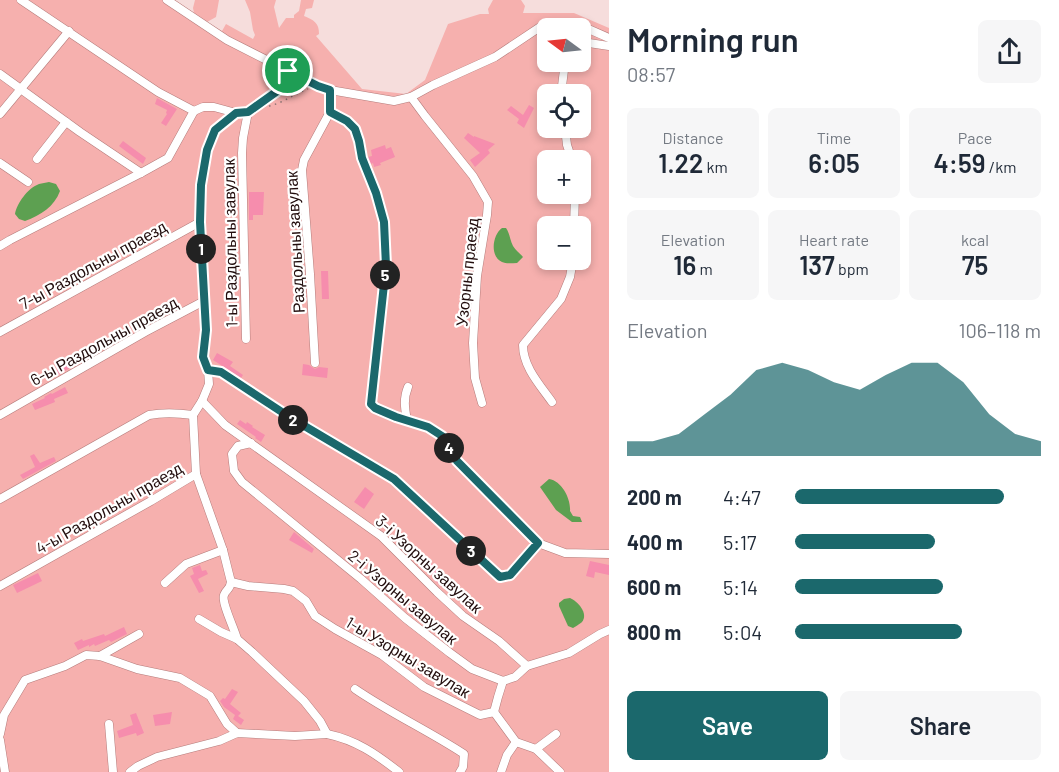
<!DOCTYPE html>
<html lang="en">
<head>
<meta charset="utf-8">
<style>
	body { margin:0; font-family:Barlow,sans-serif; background:#f6f6f7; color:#1f2937; height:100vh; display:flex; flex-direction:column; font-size:22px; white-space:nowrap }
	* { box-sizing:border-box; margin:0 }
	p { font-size:20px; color:#747a83 }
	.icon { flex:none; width:33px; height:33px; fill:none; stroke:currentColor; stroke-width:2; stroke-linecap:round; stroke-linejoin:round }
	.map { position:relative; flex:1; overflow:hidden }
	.panel { display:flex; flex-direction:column; background:#fff; width:450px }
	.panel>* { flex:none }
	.needle { width:39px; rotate:285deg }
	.fabs { position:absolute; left:537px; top:18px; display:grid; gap:12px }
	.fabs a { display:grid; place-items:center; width:54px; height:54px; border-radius:9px; background:#fff; box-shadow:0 3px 9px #0003; font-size:30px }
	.pin { position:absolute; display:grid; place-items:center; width:51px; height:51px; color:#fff; margin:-26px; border:3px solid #fff; border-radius:50%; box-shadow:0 2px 6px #0007 }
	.km { position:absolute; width:30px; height:30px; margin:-15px; border-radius:50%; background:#222; color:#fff; font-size:16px; line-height:30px; text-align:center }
	.round { display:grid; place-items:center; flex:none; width:63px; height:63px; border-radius:9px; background:#f6f6f7 }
	.summary { display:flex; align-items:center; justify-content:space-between; height:102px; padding:0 18px }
	h1 { font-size:33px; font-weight:600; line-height:45px }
	.figures { display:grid; grid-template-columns:repeat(3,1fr); gap:9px; height:102px; padding:6px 18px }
	.figures div { display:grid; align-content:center; border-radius:9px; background:#f6f6f7; text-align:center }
	.figures b { font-size:26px; font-weight:600 }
	.figures small { font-size:16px; font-weight:400 }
	.figures p { font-size:16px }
	.chart { height:168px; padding:12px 18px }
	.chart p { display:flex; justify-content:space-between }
	.chart svg { width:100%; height:108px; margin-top:6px; fill:#1b686c; opacity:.7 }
	.action { display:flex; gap:12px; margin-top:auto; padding:12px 18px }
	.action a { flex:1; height:69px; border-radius:9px; background:#1b686c; color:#fff; font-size:24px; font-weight:600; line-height:69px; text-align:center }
	.action a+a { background:#f6f6f7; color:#1f2937 }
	ul { padding:0 18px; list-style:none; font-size:20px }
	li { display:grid; grid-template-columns:96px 72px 1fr; align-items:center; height:45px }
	li i { height:15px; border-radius:8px; background:#1b686c }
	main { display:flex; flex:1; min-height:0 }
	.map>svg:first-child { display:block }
</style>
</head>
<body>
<main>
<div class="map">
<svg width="609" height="772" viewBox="0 0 609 772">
	<rect width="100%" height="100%" fill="#f6dddc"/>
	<path fill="#f6b0ae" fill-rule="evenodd" d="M0 0H175L194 13 193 8 195 0H219L216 17 207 22 222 31 226 24 253 39 255 35 253 30 250 12 245 0H276L274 7 279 28 286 18H294V15L299 11 301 0H314L312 8 306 9 304 16C314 20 319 23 319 34L316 36 362 89 406 94 425 80 448 24 480 14H489L488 9 493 0H521L525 6 523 13H574L609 28V772H0ZM548 28H580V62H548ZM548 94H580V128H548ZM548 160H580V194H548ZM548 226H580V260H548Z"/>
	<g fill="#5da051">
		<path d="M49 182 56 184 60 191C54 207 41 215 25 221L19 219 15 214C17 203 28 188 39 184 42 183 46 183 49 182Z"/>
		<path d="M502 228H506C510 234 510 240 513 246 516 251 520 253 523 257L517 263C512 263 506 264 502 262 489 256 493 234 502 228Z"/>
		<path d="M549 479C562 481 571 499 570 511L573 516 580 517 582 522H572L556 510 540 487Z"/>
		<path d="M570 598C577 601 589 613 582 622 581 623 575 627 573 628L568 626 559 606V603L564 599Z"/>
	</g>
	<g fill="#f68dad">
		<polygon points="157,98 177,109 166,126 161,123 167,114 166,113 167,110 155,104"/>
		<polygon points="529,105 534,108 524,128 517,123 519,119 507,110 511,106 523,115"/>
		<polygon points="468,133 474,137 474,136 495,144 488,150 490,153 475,167 470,160 480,153 464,138"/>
		<polygon points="123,141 146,158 143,164 119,146"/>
		<polygon points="385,145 386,149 391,147 395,157 380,163 381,165 374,167 373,163 371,164 368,157 372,156 371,150"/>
		<polygon points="249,192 264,192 263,215 253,215 253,220 249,220"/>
		<polygon points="321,271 328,271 329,299 322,299"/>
		<polygon points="89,352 91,356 56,376 54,371 70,363 69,362"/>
		<polygon points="217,353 233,362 230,366 243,375 241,378 213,360"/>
		<polygon points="303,364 309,365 315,369 319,367 328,368 327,378 302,375"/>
		<polygon points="65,387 68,393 54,399 55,402 35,410 32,404 45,398 44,397 51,393 52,394"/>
		<polygon points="240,420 246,424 247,422 253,426 252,427 265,435 261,442 255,438 256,437 237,424"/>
		<polygon points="34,454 40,463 54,457 56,461 23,479 20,475 35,467 30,456"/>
		<polygon points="365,487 374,494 364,509 354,502"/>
		<polygon points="294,532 314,549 312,553 289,540"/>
		<polygon points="428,561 433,565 432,567 447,580 441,586 433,579 436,577 423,567"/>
		<polygon points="590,561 609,565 609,575 595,572 594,578 586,576"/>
		<polygon points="200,565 202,571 206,570 208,574 198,579 204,591 199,593 190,576 194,574 192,568"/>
		<polygon points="38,573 42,581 17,593 13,585"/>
		<polygon points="124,627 127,634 111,642 109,640 95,646 94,644 89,647 89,645 78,650 74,643 82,639 83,641 104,634 105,636"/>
		<polygon points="232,689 238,692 230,704 241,713 238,716 244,720 241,725 233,719 235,715 224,707 220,701 223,698 225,699"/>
		<polygon points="172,712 170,724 155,726 153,715"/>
		<polygon points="136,713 144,733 137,736 136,733 119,738 117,731 133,725 130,715"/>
	</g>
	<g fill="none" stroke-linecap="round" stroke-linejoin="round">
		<g stroke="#b57c7b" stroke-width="9">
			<g id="minor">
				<polyline points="21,0 158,92 194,111 203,107 214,107 236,113 248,112 290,82 305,81"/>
				<polyline points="167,0 227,40 318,86 330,90 394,101 411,97 433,85 495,57 540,27 555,23 577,24 609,38"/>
				<polyline points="580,45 589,43 609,46"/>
				<polyline points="0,74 80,132 141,173"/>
				<polyline points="561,94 565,62"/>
				<polyline points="411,97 425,116 473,176 488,202 487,215 477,276 473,343 475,378 482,403"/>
				<polyline points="330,112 347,121 355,129 359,141 362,158 376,193 384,222 386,266 371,404 375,408 396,417 428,427 442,436 457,461 538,543 565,553 609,554"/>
				<polyline points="0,114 69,31"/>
				<polyline points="565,128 567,145 572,160"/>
				<polyline points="37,159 66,122"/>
				<polyline points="0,163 28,182"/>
				<polyline points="574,226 575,194"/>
				<polyline points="0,246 10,240 141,173 168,158 194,111"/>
				<polyline points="0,332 200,222"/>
				<polyline points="246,339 242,153 243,138 248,112"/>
				<polyline points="315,363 310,274 302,170 304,160 330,112 330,90"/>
				<polyline points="208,370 221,372 291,419 394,479 500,577 510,575 538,543"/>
				<polyline points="202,401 225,425 381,536 437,592 463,616 499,641 527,666"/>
				<path d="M552 402C540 385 523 367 523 345L561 299 570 277 573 260"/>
				<polyline points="0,415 145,332 204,301 200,222 201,185 207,150 215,130 236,113"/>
				<polyline points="193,415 196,474 223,550 231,582"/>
				<polyline points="193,415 202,401 209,384 208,370 203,357 206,330 204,301"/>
				<path d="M407 421C405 409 403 399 408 387"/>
				<polyline points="251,443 238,446 232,454 234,471 242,482 361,579 405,618 450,653 472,669 503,681 515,677 527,666 569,653 600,634 609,630"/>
				<path d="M0 499 149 415C165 412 178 413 193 415"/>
				<polyline points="231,582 248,586 284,589 293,591 306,601 315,616 335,629 382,655 424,687 480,715 494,712 516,742 536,749 560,772"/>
				<path d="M231 582C230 590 226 589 224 595 221 602 235 630 237 639"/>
				<polyline points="165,583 186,564 223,550"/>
				<polyline points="0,586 151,501 196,474"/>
				<polyline points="100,656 139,634"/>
				<path d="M355 689C390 713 429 731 464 754L463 767 460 772"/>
				<polyline points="494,712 498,697 503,681"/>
				<polyline points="109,724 113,772"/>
				<polyline points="0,734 4,715 25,680 65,666 86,655 100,656 137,669 180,678 210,696 227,724 237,733"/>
				<path d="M327 734C356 740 376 754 399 772"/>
				<polyline points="0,740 5,772"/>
				<polyline points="536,749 556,734"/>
				<polyline points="130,772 138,766 157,757 219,741 237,733 295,736 327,734 320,721 304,701 252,652 237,639 221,632 199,619"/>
				<polyline points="501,772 507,755 516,742"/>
			</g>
		</g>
		<path stroke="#897271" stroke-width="1.5" stroke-dasharray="1.5 4.5" stroke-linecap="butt" d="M269 106C283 103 294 94 308 89"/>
		<use href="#minor" stroke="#fff" stroke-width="8"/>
	</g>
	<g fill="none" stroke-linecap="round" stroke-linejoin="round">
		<g stroke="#fff" stroke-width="12">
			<polygon id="route" points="288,71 318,86 330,90 330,112 347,121 355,129 359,141 362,158 376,193 384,222 386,266 371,404 375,408 396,417 428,427 442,436 457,461 538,543 510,575 500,577 394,479 291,418 221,372 208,370 203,357 206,330 200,222 201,185 207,150 215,130 236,113 248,112 290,82"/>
		</g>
		<use href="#route" stroke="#1b686c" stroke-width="8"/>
	</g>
	<g text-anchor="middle" stroke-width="4.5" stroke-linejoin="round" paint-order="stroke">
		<g font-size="16" fill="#210c0c" stroke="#fff">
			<text transform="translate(295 242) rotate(-93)" y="6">Раздольны завулак</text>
			<text transform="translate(230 243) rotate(-91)" y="6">1-ы Раздольны завулак</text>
			<text transform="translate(93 265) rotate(-29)" y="6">7-ы Раздольны праезд</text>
			<text transform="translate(467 272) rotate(-84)" y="6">Узорны праезд</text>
			<text transform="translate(104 341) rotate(-29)" y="6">6-ы Раздольны праезд</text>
			<text transform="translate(109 508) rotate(-30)" y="6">4-ы Раздольны праезд</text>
			<text transform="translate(429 564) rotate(42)" y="6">3-і Узорны завулак</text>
			<text transform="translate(403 597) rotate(40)" y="6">2-і Узорны завулак</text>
			<text transform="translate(408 657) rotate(31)" y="6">1-ы Узорны завулак</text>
		</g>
	</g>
</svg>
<div class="fabs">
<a><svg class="needle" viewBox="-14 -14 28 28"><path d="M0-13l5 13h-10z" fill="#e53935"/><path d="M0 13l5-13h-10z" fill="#747a83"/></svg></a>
<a><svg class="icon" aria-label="locate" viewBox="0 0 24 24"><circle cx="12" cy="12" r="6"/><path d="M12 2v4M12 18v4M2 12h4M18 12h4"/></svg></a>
<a>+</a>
<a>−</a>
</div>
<div class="pin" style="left:288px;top:71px;background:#1e9e55"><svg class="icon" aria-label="arrive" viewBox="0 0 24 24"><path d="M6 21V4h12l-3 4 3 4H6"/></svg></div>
<b class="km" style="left:201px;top:249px">1</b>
<b class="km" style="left:293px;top:420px">2</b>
<b class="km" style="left:471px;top:551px">3</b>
<b class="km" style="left:449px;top:448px">4</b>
<b class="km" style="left:385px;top:275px">5</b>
</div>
<section class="panel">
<div class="summary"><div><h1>Morning run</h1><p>08:57</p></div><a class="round"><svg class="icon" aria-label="share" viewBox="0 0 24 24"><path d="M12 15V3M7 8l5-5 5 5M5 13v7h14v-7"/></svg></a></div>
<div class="figures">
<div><p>Distance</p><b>1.22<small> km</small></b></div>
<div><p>Time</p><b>6:05</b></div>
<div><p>Pace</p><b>4:59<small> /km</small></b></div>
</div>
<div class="figures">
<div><p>Elevation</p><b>16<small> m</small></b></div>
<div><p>Heart rate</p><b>137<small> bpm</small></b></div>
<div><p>kcal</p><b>75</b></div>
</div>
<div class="chart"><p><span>Elevation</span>106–118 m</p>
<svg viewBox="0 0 160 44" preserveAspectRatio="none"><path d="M0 44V38L10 38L20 35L30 27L40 19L50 9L60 6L70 9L80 14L90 17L100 11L110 6L120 6L130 14L140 27L150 35L160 38V44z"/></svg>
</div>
<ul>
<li><b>200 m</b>4:47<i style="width:85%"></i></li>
<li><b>400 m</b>5:17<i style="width:57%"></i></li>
<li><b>600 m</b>5:14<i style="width:60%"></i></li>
<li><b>800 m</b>5:04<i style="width:68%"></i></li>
</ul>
<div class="action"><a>Save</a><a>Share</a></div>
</section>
</main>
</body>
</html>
